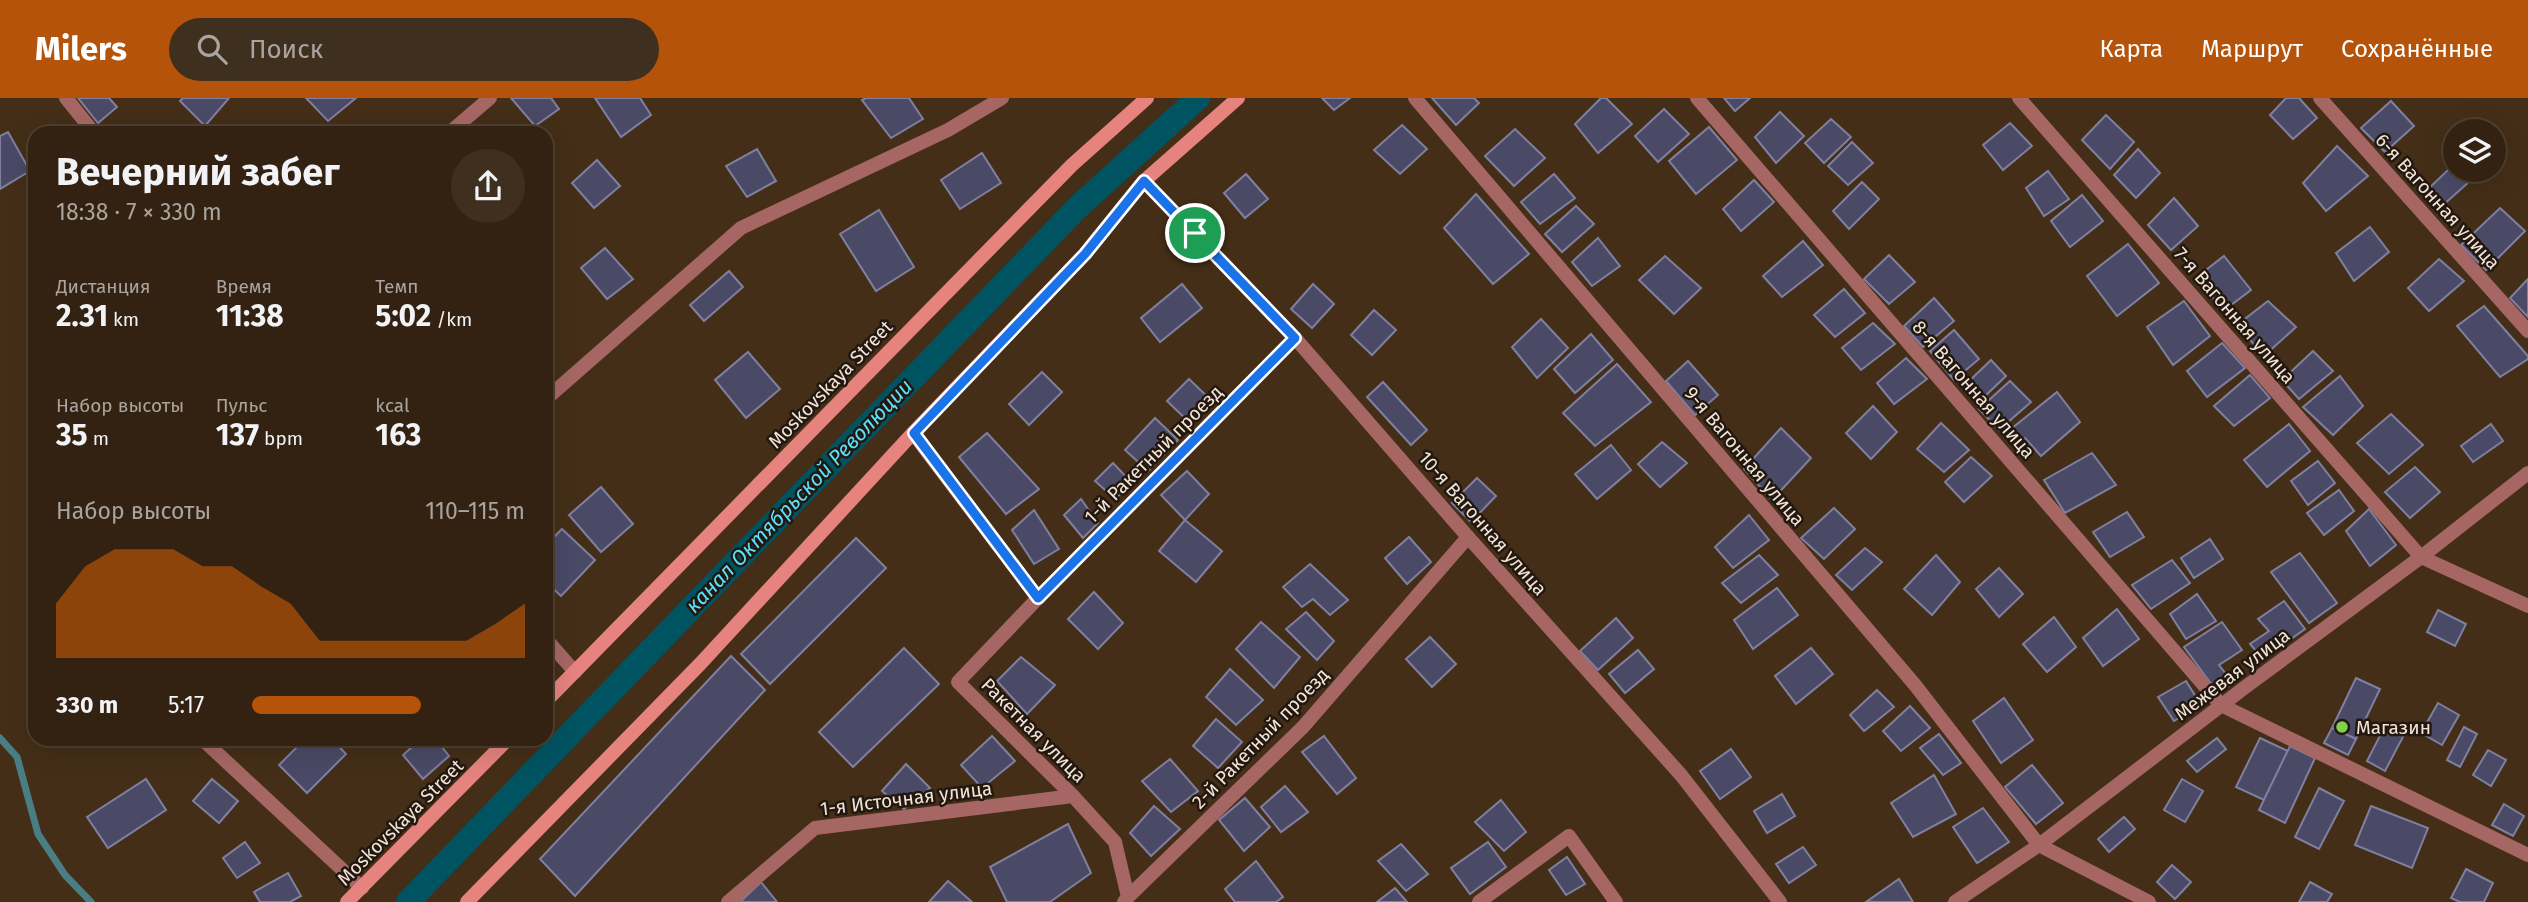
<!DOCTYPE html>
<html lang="ru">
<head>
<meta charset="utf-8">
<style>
	body { margin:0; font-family:"Fira Sans",sans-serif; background:#3e2f1f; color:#f1f3f6; height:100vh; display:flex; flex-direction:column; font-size:26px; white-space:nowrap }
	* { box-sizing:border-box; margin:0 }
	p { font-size:23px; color:#a9a49f }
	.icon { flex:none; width:38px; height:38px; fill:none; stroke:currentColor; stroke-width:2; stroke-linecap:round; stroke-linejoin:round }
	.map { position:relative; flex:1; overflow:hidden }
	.drawer { position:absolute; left:28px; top:28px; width:525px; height:620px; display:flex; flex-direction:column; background:#321; border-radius:21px; box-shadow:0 7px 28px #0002,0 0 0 2px #4e3f31 }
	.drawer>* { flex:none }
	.buttons { position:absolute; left:2443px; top:21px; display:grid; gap:14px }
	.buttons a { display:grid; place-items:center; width:63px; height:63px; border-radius:50%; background:#321; box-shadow:0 7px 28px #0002,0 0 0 2px #4e3f31; font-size:35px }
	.pin { position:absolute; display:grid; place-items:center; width:60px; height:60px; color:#fff; margin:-30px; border:4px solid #fff; border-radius:50%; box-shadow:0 2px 7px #0007 }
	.round { display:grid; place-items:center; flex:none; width:74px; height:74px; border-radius:37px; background:#3e2f1f }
	.head { display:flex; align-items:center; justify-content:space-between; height:119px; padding:0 28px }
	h1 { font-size:38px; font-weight:700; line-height:52px }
	.metrics { display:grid; grid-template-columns:repeat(3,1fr); gap:10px; height:119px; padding:7px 28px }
	.metrics div { display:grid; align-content:center }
	.metrics b { font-size:30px; font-weight:700 }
	.metrics small { font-size:19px; font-weight:400 }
	.metrics p { font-size:19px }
	.chart { height:196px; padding:14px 28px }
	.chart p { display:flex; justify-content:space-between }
	.chart svg { width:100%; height:126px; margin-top:7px; fill:#b45309; opacity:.7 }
	ul { padding:0 28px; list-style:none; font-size:23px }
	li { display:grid; grid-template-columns:112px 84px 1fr; align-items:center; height:52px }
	li i { height:18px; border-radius:9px; background:#b45309 }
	header { display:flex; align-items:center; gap:42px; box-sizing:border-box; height:98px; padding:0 35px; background:#b45309; color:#fff }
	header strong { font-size:33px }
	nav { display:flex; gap:38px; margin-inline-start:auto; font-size:24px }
	.search { width:490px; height:63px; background:#3e2f1f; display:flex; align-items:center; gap:18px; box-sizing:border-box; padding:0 24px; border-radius:38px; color:#a9a49f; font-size:26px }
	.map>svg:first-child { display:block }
</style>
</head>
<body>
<header>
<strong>Milers</strong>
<div class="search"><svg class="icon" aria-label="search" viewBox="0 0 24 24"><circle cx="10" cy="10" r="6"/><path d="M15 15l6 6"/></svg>Поиск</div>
<nav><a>Карта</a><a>Маршрут</a><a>Сохранённые</a></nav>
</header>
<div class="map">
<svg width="2528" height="804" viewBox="0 0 2528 804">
	<rect width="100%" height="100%" fill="#442e17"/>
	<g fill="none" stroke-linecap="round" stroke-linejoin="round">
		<polyline stroke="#497e84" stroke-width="7" points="0,640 17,659 38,736 65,777 91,804"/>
		<polyline stroke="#005361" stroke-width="24" points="408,804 1078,109 1198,0"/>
	</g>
	<g fill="#4a4a67" stroke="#7f80a0" stroke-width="2">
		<polygon points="78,0 109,0 117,9 98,25"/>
		<polygon points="183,0 229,0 205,28 180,3"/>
		<polygon points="306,0 356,0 328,23"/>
		<polygon points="511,0 551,0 559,11 535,28"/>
		<polygon points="595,0 640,0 651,17 621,39"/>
		<polygon points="866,0 909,0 923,21 891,40 862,2"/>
		<polygon points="1322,0 1350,0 1334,12"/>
		<polygon points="1432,0 1474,0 1479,5 1456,27"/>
		<polygon points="1601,0 1606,0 1632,26 1598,55 1575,26"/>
		<polygon points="1724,0 1750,0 1735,13"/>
		<polygon points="2286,0 2299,0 2317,20 2293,41 2270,17"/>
		<polygon points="2391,3 2414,28 2385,54 2361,30"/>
		<polygon points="1664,11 1689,36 1658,64 1635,38"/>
		<polygon points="1780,14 1804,38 1776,65 1755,39"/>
		<polygon points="2106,17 2134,44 2110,71 2082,42"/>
		<polygon points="1831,21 1851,39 1824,65 1805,45"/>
		<polygon points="2010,25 2032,48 2003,72 1983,47"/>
		<polygon points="1402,27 1427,51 1400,76 1374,52"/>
		<polygon points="1709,29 1737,62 1696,96 1669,63"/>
		<polygon points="1515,31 1545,60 1514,88 1485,58"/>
		<polygon points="8,34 30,73 0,91 0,38"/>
		<polygon points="1852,44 1873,65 1848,87 1828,68"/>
		<polygon points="2337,48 2368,78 2326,113 2303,85"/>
		<polygon points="757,51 776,83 747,99 726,68"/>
		<polygon points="2138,51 2160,75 2136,100 2114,77"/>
		<polygon points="982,55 1001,85 960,111 941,82"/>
		<polygon points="597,62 620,88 594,110 572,85"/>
		<polygon points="2452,68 2470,83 2441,109 2425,94"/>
		<polygon points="2048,73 2069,101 2044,118 2026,90"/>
		<polygon points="1246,76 1268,101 1245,120 1224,95"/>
		<polygon points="1554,76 1575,100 1540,126 1521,104"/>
		<polygon points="1754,82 1774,104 1741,133 1723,111"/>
		<polygon points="1862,84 1879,101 1849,131 1833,113"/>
		<polygon points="1476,96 1529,156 1493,186 1444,130"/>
		<polygon points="2082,97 2103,123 2070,149 2051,123"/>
		<polygon points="2174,100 2198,128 2171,152 2148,127"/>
		<polygon points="1576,108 1594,126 1562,154 1545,136"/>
		<polygon points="2500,110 2525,133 2486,172 2461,147"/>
		<polygon points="879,112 914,169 876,193 840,136"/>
		<polygon points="2370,129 2389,154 2354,183 2336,155"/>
		<polygon points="1598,140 1620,168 1592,188 1572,164"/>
		<polygon points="1803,143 1823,167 1782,199 1763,178"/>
		<polygon points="2128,146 2159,185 2117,218 2087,178"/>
		<polygon points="605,150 633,181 607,201 581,170"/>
		<polygon points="1889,157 1915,184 1889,206 1864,181"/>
		<polygon points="1665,158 1701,190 1674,216 1639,182"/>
		<polygon points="2224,158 2251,192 2223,213 2197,179"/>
		<polygon points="2439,161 2464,183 2429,213 2408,190"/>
		<polygon points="729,173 743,189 704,223 690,207"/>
		<polygon points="2528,181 2528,219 2510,200"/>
		<polygon points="1182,186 1202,210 1160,244 1141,220"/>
		<polygon points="1313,186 1334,206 1312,230 1291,211"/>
		<polygon points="1844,191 1865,215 1835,239 1814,217"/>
		<polygon points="1934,200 1954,223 1923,249 1904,228"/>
		<polygon points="2184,203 2210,238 2173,267 2147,229"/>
		<polygon points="2268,203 2296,229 2264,258 2237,227"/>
		<polygon points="2484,208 2528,258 2528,261 2500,279 2457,228"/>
		<polygon points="1374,212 1396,232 1372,257 1351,237"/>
		<polygon points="1541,221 1568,250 1537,280 1512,249"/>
		<polygon points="1873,225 1895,246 1861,272 1842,250"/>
		<polygon points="1954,232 1979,261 1954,282 1930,253"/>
		<polygon points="1591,236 1613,262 1575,295 1554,271"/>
		<polygon points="2222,245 2245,270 2207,299 2187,273"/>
		<polygon points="2313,253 2333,273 2299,301 2282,282"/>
		<polygon points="748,254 780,291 746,320 715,282"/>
		<polygon points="1906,260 1927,281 1894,306 1877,285"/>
		<polygon points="1991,262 2006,278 1981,302 1965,287"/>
		<polygon points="1688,263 1718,297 1695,317 1666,283"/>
		<polygon points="1617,266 1651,304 1595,348 1563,315"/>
		<polygon points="1042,274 1062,294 1029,327 1009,306"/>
		<polygon points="2250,277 2270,300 2234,328 2214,308"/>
		<polygon points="2340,278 2363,308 2333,337 2303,309"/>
		<polygon points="1189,281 1213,304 1191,326 1167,303"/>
		<polygon points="2010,283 2031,304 1999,332 1979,311"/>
		<polygon points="1383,284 1427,332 1411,347 1367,299"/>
		<polygon points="2057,294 2080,324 2041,358 2025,340 2015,346 2006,335"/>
		<polygon points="1873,308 1897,334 1871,361 1846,335"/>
		<polygon points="2391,316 2423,347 2389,376 2357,345"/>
		<polygon points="1155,320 1178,342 1148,373 1125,352"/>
		<polygon points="1941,325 1969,352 1944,374 1917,351"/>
		<polygon points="2289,326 2310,353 2267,389 2244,362"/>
		<polygon points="2491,326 2503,343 2473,364 2461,348"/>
		<polygon points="1781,330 1811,360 1772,402 1744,371"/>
		<polygon points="987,335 1039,391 1006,416 959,359"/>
		<polygon points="1662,344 1687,365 1660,389 1638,366"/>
		<polygon points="1611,347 1631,372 1597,401 1575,376"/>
		<polygon points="2092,355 2116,387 2065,415 2044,382"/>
		<polygon points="1971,359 1992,378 1964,404 1945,384"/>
		<polygon points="2318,363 2335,385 2308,407 2291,383"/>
		<polygon points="1113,365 1132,385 1115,401 1095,383"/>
		<polygon points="2415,369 2440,394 2410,420 2385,394"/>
		<polygon points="1187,373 1209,396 1185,422 1161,397"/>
		<polygon points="1477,380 1496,398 1471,424 1452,405"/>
		<polygon points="601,389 633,426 601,454 569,417"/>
		<polygon points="2339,392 2354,413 2324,437 2307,415"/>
		<polygon points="1081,401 1098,425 1083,440 1064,417"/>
		<polygon points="1834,410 1855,431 1824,461 1801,440"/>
		<polygon points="2369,411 2396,447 2370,468 2346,433"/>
		<polygon points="1034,412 1059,451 1034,466 1012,432"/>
		<polygon points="2127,414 2144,439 2110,459 2093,434"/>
		<polygon points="1749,417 1769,442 1733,470 1715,449"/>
		<polygon points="1185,422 1222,453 1196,484 1159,453"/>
		<polygon points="562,431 595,462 561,498 546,484 546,447"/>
		<polygon points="1409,439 1431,464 1407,486 1385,460"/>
		<polygon points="856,440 886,470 770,586 741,556"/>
		<polygon points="2210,441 2223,461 2194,480 2181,460"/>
		<polygon points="1865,450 1882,464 1852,492 1836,477"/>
		<polygon points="2300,455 2337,505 2309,525 2271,474"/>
		<polygon points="1759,457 1778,477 1741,505 1722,485"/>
		<polygon points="1936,457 1960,484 1932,517 1904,491"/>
		<polygon points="2172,462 2190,485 2151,511 2132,487"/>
		<polygon points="1310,466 1348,502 1330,517 1313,501 1302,509 1283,489"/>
		<polygon points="1999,470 2023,496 1999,519 1976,491"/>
		<polygon points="1777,490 1798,517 1753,551 1734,522"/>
		<polygon points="1094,494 1123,525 1098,551 1068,521"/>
		<polygon points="2197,496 2216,523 2186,541 2170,516"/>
		<polygon points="2284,503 2305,531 2263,561 2250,546 2269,533 2258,521"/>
		<polygon points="2117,511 2139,541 2103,568 2083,540"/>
		<polygon points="2438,512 2466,526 2455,548 2427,534"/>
		<polygon points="1306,514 1334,543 1317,562 1286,531"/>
		<polygon points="2054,519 2076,549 2047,574 2023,546"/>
		<polygon points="1616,520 1633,540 1598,572 1580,553"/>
		<polygon points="1261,524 1300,559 1274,590 1236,551"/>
		<polygon points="2222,524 2242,552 2219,567 2233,585 2218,595 2184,549"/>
		<polygon points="1430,539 1456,566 1432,589 1406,561"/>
		<polygon points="904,550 939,586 853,669 819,634"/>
		<polygon points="1811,550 1833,576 1796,606 1775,578"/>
		<polygon points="1638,552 1654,571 1625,595 1609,576"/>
		<polygon points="731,558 765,592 575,798 540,761"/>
		<polygon points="1021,559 1055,587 1027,616 997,583"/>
		<polygon points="1230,571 1263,602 1236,627 1206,599"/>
		<polygon points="2356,580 2380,591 2356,641 2332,630"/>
		<polygon points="2186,583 2201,607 2174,623 2158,599"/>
		<polygon points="1877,592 1894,609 1864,633 1850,617"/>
		<polygon points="2004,600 2033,642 2001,665 1973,623"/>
		<polygon points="2438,605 2459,617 2442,647 2421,635"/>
		<polygon points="1910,608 1930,630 1901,653 1883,633"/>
		<polygon points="1216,621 1242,644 1218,670 1193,648"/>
		<polygon points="2386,626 2405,635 2385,673 2367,663"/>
		<polygon points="2464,629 2477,636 2460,669 2447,662"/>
		<polygon points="2332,630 2356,641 2348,657 2324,645"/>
		<polygon points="1939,636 1961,665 1943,677 1920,650"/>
		<polygon points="992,638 1015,663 982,690 961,667"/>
		<polygon points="1324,638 1356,680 1337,696 1302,654"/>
		<polygon points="306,640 331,640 346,656 307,695 279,667"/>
		<polygon points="422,640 435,640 449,658 423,681 403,657"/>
		<polygon points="2217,640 2226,651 2197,674 2187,663"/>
		<polygon points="2260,640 2288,653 2264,702 2236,689"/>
		<polygon points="2290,648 2315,660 2285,725 2259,712"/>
		<polygon points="1731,651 1751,679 1720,701 1700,673"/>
		<polygon points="2488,652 2506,662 2491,688 2473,677"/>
		<polygon points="1170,661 1198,693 1171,714 1142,683"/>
		<polygon points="906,666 930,690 904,711 882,693"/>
		<polygon points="2032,667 2063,705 2036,726 2005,689"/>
		<polygon points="1934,677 1956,716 1913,739 1891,705"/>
		<polygon points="146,681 166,712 108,750 87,719"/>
		<polygon points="212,681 238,703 219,725 193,703"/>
		<polygon points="2182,681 2203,693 2185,724 2164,712"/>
		<polygon points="1285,688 1308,714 1281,734 1261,709"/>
		<polygon points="2319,690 2344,703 2319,751 2295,739"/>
		<polygon points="1782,696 1795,718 1767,735 1754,713"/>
		<polygon points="1245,700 1270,729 1244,753 1219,722"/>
		<polygon points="1501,702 1526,734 1504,753 1475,724"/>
		<polygon points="2504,706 2524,718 2513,738 2492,727"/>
		<polygon points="1154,708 1180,731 1151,758 1130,735"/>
		<polygon points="2371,708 2428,730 2412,770 2355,747"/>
		<polygon points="1983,710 2009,744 1977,765 1953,729"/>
		<polygon points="2124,719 2135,731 2109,754 2098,741"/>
		<polygon points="1068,726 1091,775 1050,804 1007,804 990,769"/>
		<polygon points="245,744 260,765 237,780 223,760"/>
		<polygon points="1488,744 1506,769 1470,796 1451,770"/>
		<polygon points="1401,746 1428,776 1406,793 1378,763"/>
		<polygon points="1803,749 1816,767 1789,785 1776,766"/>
		<polygon points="1567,759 1585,786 1566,797 1549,772"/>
		<polygon points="1256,763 1283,799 1276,804 1235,804 1225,791"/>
		<polygon points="2172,767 2191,784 2175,801 2157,784"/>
		<polygon points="2466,771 2493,785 2484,804 2460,804 2451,800"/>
		<polygon points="288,775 301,798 290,804 260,804 254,794"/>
		<polygon points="1899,781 1913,804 1866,804"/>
		<polygon points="948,783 972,804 929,804"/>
		<polygon points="761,784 777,804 740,804"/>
		<polygon points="2310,784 2332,796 2327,804 2299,804"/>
		<polygon points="1395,790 1407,804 1377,804"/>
	</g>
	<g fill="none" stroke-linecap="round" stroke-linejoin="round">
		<g stroke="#a66764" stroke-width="14">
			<polyline points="66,0 94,35"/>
			<polyline points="1415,0 1915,587 2039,747 2149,804"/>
			<polyline points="1697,0 2221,607 2528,757"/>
			<polyline points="2019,0 2421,459 2528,508"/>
			<polyline points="2320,0 2528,233"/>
			<polyline points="449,35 490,0"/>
			<polyline points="1144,83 1295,240 1468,439 1681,677 1780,804"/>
			<polyline points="546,301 741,130 948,32 1002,0"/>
			<polyline points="913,335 1038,500 958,584 1073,698 1115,744 1128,799 1124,804"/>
			<polyline points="1038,500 1295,240"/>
			<polyline points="546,541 575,574"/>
			<polyline points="201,640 362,790"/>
			<polyline points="1128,799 1303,629 1468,439"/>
			<polyline points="728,804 815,730 1073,698"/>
			<polyline points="1479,804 1569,738 1616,804"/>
			<polyline points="1955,804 2039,747 2244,590 2421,459 2528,375"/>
		</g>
		<g stroke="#e6837f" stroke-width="14">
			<polyline points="546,603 1072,67 1147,0"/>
			<polyline points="347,804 509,640"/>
			<polyline points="467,804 701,565 913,335 1085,156 1144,83 1238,0"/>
		</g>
	</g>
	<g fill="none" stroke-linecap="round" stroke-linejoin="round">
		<g stroke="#fff" stroke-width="14">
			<polygon id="route" points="1144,83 1295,240 1038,500 914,335 1085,156"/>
		</g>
		<use href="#route" stroke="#1a73e8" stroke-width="9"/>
	</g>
	<circle fill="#81d050" stroke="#22180f" stroke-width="2.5" cx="2342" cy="629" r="7"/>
	<g text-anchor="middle" stroke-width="5" stroke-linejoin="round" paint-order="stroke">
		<g font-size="19" fill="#f2e4d6" stroke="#22180f">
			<text transform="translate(2438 103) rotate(48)" y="7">6-я Вагонная улица</text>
			<text transform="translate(2235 217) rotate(49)" y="7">7-я Вагонная улица</text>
			<text transform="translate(830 286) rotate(-46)" y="7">Moskovskaya Street</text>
			<text transform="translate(1974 291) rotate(49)" y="7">8-я Вагонная улица</text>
			<text transform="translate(1153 356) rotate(-45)" y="7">1-й Ракетный проезд</text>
			<text transform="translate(1745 358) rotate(50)" y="7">9-я Вагонная улица</text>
			<text transform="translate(1483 425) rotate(49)" y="7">10-я Вагонная улица</text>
			<text transform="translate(2232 576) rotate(-37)" y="7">Межевая улица</text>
			<text transform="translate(1034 632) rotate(45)" y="7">Ракетная улица</text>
			<text transform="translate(1260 640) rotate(-46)" y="7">2-й Ракетный проезд</text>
			<text transform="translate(906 700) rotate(-7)" y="7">1-я Источная улица</text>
			<text transform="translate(400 724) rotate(-45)" y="7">Moskovskaya Street</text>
		</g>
		<g font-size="19" fill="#f2e4d6" stroke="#22180f" text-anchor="start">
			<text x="2356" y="636">Магазин</text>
		</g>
		<g font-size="21" font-style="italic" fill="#5ce0fb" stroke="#22180f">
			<text transform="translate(799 398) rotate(-46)" y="7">канал Октябрьской Революции</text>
		</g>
	</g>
</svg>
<div class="buttons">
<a><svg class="icon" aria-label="layers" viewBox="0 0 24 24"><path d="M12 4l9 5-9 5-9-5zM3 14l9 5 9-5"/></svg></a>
</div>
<div class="pin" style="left:1195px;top:135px;background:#1e9e55"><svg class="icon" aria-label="arrive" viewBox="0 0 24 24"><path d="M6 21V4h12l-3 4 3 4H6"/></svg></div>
<section class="drawer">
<div class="head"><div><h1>Вечерний забег</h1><p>18:38 · 7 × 330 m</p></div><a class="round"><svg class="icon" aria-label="share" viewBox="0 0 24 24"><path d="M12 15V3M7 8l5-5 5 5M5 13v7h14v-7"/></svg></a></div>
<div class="metrics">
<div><p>Дистанция</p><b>2.31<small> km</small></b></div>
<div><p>Время</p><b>11:38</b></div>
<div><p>Темп</p><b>5:02<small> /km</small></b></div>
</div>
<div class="metrics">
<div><p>Набор высоты</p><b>35<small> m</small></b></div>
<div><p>Пульс</p><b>137<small> bpm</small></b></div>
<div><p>kcal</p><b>163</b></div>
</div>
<div class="chart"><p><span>Набор высоты</span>110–115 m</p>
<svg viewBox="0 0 160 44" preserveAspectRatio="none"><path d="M0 44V25L10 12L20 6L30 6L40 6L50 12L60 12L70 19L80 25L90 38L100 38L110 38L120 38L130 38L140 38L150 32L160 25V44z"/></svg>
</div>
<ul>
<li><b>330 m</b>5:17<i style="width:62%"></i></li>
</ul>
</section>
</div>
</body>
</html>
